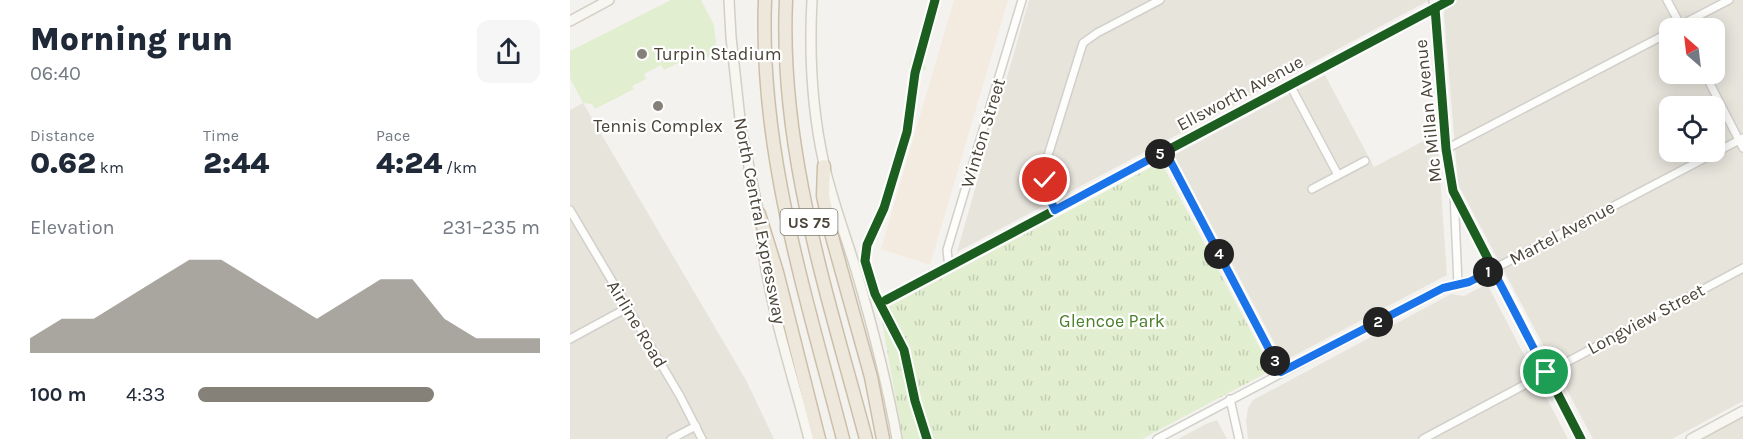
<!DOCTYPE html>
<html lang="en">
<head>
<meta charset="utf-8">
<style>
	body { margin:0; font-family:Karla,sans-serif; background:#f6f6f7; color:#1f2937; height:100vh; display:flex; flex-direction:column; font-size:22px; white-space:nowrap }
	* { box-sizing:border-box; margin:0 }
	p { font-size:20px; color:#747a83 }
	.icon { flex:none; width:33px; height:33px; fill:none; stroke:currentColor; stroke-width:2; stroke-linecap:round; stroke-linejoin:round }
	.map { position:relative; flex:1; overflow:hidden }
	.details { display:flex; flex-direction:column; background:#fff; width:570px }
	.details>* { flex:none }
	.needle { width:39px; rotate:332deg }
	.fabs { position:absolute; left:1089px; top:18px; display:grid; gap:12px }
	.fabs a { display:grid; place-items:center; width:66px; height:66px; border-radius:12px; background:#fff; box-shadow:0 3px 15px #0003; font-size:30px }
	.pin { position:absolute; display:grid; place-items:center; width:51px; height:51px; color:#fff; margin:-26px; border:3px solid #fff; border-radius:50%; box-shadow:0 2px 6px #0007 }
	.km { position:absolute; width:30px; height:30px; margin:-15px; border-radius:50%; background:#222; color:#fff; font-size:16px; line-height:30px; text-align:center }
	.round { display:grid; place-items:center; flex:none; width:63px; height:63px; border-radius:12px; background:#f6f6f7 }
	.overview { display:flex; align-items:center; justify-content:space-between; height:102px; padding:0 30px }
	h1 { font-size:33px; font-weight:800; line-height:45px }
	.metrics { display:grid; grid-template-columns:repeat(3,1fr); gap:9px; height:102px; padding:6px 30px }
	.metrics div { display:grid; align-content:center }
	.metrics b { font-size:30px; font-weight:800 }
	.metrics small { font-size:16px; font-weight:400 }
	.metrics p { font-size:16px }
	.chart { height:168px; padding:12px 30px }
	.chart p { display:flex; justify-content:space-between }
	.chart svg { width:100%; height:108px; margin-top:6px; fill:#868178; opacity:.7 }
	ul { padding:0 30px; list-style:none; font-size:20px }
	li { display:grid; grid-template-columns:96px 72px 1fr; align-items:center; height:45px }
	li i { height:15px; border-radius:8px; background:#868178 }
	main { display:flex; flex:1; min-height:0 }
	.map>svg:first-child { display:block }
</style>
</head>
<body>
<main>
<section class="details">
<div class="overview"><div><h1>Morning run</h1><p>06:40</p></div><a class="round"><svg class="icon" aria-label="share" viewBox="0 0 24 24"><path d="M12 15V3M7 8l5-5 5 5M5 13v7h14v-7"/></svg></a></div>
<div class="metrics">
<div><p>Distance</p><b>0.62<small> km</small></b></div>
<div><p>Time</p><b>2:44</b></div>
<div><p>Pace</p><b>4:24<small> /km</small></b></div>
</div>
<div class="chart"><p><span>Elevation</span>231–235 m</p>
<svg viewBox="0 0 160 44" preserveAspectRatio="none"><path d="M0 44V38L10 30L20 30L30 22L40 14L50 6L60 6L70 14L80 22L90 30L100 22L110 14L120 14L130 30L140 38L150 38L160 38V44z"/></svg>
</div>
<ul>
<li><b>100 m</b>4:33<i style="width:69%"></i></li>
</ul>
</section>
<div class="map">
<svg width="1173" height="439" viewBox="0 0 1173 439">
	<defs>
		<pattern id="park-tufts" width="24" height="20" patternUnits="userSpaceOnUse" patternTransform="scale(1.5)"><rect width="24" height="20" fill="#e1eecf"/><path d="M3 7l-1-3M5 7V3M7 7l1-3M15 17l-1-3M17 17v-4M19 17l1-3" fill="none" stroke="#c3cdb2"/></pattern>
	</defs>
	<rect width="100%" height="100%" fill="#f4f2ee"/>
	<g fill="#e7e4dc" fill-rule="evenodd">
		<polygon points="459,0 858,0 858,1 387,252"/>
		<path d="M875 0H1173V401L1102 439H1023L888 184 874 14ZM1100 28H1144V74H1100ZM1100 106H1144V152H1100Z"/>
		<polygon points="755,75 804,167 867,134 877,275 714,361 604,155"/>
		<polygon points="13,103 176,380 204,439 0,439 0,110"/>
		<polygon points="917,284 998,439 678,439 676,421 678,408 683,400 881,294 894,296"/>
		<polygon points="1173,416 1173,439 1130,439"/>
		<polygon points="647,420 657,439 608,439 636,424"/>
	</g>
	<polygon fill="#f3ebdf" points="384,0 438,0 360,265 311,249"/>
	<polygon fill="#e1eecf" points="101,0 131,0 144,25 147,53 133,60 131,55 110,66 108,63 94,70 91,65 74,74 76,79 62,86 64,89 25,109 22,104 13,103 0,78 0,51"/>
	<g fill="url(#park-tufts)">
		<polygon points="341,60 355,65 356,69 351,72 339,69"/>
		<polygon points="585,165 594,168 699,365 696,373 572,439 333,439 311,316 318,307"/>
	</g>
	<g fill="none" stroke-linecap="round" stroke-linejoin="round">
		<g stroke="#d2d0cb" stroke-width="10">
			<g id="street">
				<polyline points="1097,0 1112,28"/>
				<polyline points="1105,28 1159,0"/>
				<polyline points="1135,74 1173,148"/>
				<polyline points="720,85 768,175"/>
				<polyline points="876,149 1100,32"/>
				<polyline points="595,151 711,372"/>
				<polyline points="742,189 795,161"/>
				<polyline points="884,193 888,284"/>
				<polyline points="0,210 110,396 132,439"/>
				<polyline points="485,210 477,192 475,165 513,43 527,33 590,0"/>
				<polyline points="379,267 377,250 452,0"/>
				<polyline points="316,300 880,0"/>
				<polyline points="0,339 57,308"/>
				<polyline points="660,399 669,439"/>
				<polyline points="101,439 126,426"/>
				<polyline points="587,439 873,288 899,282 1173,138"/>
				<polyline points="853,439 1173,268"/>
			</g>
		</g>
		<g stroke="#d3cfc5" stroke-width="12">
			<g id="secondary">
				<polyline points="159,0 161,37 171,128 190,220"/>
				<path d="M242 0C239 55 242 110 254 164 262 200 275 234 286 270 302 325 317 382 327 439"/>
				<polyline points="864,0 876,149 883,191 1011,439"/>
				<polyline points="0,21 39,0"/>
				<path d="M191 234C198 303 222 372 239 439"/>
				<polyline points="1121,439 1173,411"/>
			</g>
		</g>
		<g stroke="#ccbfa9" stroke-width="15">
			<g id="highway">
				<path d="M195 0C189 151 236 295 273 439"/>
				<path d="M216 0C209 150 258 296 296 439"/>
				<polyline points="254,166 253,196 261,233 301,377 313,439"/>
				<polyline points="189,214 207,272 249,439"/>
			</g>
		</g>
		<use href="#street" stroke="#fdfdfc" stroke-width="7"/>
		<use href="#secondary" stroke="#f7f6f1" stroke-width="9"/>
		<use href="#highway" stroke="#ede8db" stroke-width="12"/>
		<g stroke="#fff" stroke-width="13">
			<g id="cycleway">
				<polyline points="865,8 876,149 883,191 1011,439"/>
				<polyline points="316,300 880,0"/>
				<polyline points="357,439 345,401 334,350 305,294 295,261 297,245 314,208 337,132 345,73 365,0"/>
			</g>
		</g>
		<use href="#cycleway" stroke="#1b5e20" stroke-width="9"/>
	</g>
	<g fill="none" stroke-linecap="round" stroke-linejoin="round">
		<g stroke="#fff" stroke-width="12">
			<polyline id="route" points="475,180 480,199 485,210 595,151 711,372 873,288 899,282 923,270 976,372"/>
		</g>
		<use href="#route" stroke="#1a73e8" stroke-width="8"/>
	</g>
	<g fill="#868178" stroke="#fff" stroke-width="2">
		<circle cx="72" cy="54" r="6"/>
		<circle cx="88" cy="106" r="6"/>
	</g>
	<g text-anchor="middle" stroke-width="4.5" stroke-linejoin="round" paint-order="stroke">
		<rect fill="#fff" stroke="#817c74" stroke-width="1.5" x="210.5" y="209" width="57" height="26" rx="4.5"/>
		<g font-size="16" font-weight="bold" fill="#4b4439">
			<text x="239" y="228">US 75</text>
		</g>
		<g font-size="18" fill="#4b4439" stroke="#fff" text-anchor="start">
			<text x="84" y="60">Turpin Stadium</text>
			<text x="88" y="132" text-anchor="middle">Tennis Complex</text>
		</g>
		<g font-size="18" fill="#4b4439" stroke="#fff">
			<text transform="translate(670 93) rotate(-28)" y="6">Ellsworth Avenue</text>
			<text transform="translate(858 111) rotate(-96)" y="6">Mc Millan Avenue</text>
			<text transform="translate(413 133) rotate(-73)" y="6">Winton Street</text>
			<text transform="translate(190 221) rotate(79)" y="6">North Central Expressway</text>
			<text transform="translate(992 233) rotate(-28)" y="6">Martel Avenue</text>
			<text transform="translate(1076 319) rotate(-28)" y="6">Longview Street</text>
			<text transform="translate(67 324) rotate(59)" y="6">Airline Road</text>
		</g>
		<g font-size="18" fill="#4a7f2a" stroke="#fff">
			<text x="542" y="327">Glencoe Park</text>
		</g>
	</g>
</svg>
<div class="fabs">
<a><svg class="needle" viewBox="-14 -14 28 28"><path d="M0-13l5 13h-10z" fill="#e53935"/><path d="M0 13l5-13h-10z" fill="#747a83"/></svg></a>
<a><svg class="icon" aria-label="locate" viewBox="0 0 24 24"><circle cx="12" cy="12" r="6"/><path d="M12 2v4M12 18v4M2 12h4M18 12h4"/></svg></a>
</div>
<div class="pin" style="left:976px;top:372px;background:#1e9e55"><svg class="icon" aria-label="arrive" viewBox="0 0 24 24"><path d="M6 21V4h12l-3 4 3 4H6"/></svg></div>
<div class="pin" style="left:475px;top:180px;background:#d93025"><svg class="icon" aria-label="check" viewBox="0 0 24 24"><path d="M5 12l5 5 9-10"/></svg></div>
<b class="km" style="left:918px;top:272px">1</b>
<b class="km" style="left:808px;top:322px">2</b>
<b class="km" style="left:705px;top:361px">3</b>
<b class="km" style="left:649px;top:254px">4</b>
<b class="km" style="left:590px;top:154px">5</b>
</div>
</main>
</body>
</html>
